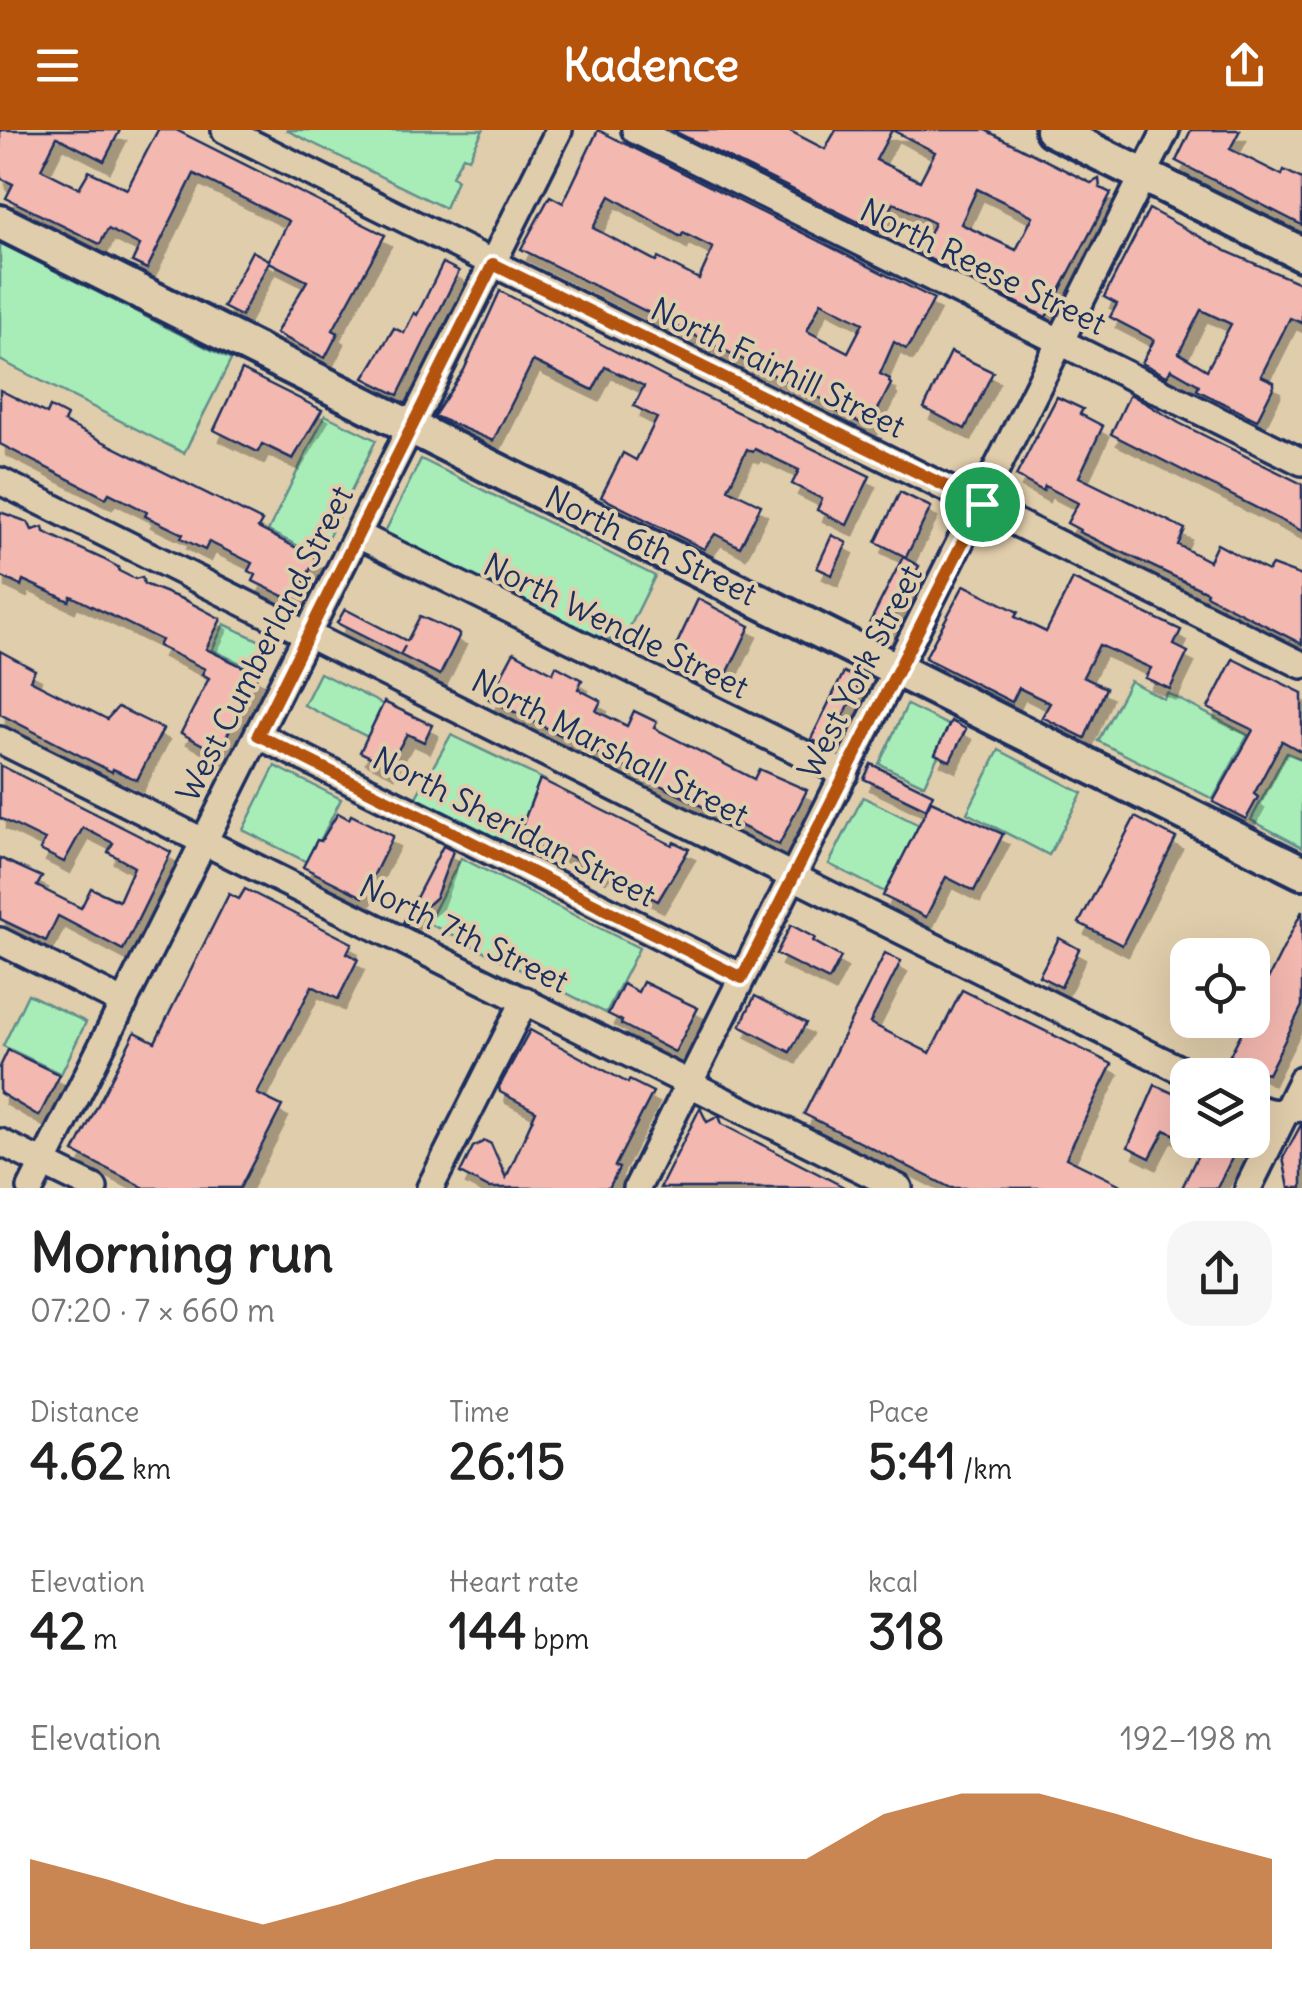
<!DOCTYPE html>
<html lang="en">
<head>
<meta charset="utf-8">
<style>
	body { margin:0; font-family:Delius,sans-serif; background:#f6f6f6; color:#222; height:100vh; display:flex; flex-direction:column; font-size:38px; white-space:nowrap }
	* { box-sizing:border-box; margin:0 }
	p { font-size:32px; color:#767676 }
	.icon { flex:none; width:55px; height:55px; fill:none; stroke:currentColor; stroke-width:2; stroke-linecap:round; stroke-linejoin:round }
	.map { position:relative; height:1058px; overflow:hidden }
	.sheet { display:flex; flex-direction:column; background:#fff; flex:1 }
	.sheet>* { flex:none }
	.fabs { position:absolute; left:1170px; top:808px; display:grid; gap:20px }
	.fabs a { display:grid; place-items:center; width:100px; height:100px; border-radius:20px; background:#fff; box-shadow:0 10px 40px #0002; font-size:50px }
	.pin { position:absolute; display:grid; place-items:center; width:85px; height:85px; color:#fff; margin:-42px; border:5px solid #fff; border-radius:50%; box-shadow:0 2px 10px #0007 }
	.round { display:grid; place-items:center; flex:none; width:105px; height:105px; border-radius:30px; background:#f6f6f6 }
	.headline { display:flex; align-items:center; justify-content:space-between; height:170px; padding:0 30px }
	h1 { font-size:55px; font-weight:800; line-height:75px }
	.metrics { display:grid; grid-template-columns:repeat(3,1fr); gap:15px; height:170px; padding:10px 30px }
	.metrics div { display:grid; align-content:center }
	.metrics b { font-size:50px; font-weight:800 }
	.metrics small { font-size:28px; font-weight:400 }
	.metrics p { font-size:28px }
	.chart { height:280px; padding:20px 30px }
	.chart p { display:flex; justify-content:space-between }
	.chart svg { width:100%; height:180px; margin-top:10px; fill:#b45309; opacity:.7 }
	header { display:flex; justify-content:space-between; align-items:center; height:130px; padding:0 30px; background:#b45309; color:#fff; font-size:45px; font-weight:800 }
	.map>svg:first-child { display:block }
</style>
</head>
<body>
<header><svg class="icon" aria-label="menu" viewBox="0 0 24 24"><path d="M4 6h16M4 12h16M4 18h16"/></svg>Kadence<svg class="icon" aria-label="share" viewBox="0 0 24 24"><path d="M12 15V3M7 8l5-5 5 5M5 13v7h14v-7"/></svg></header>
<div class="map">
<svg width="1302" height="1058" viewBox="0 0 1302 1058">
	<defs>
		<filter id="shadow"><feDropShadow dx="6" dy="11" stdDeviation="0" flood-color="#0004"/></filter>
	</defs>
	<rect width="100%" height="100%" fill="#e0cdab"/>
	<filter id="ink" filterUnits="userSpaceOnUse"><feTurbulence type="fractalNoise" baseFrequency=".01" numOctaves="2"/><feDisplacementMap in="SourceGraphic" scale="20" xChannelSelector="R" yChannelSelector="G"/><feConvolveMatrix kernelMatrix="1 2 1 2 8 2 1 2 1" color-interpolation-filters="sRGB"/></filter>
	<g filter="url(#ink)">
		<g fill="#a8edb8" stroke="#628e8b" stroke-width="2.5">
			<polygon points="286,0 483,0 469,28 463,26 452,46 457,50 445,78"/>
			<polygon points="0,113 231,230 184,323 0,230"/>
			<polygon points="325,285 376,310 319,426 268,401"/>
			<polygon points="421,329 655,446 621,515 603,506 598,514 383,406"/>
			<polygon points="224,494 271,516 259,542 212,520"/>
			<polygon points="320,543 384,575 368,607 304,575"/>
			<polygon points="1130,551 1164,569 1167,563 1248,605 1213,669 1098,611"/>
			<polygon points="907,575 952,597 924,655 879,634"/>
			<polygon points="451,605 545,650 511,723 412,674"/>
			<polygon points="999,620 1082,663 1049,725 967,683"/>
			<polygon points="1286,623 1302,629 1302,717 1251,690"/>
			<polygon points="275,636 341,669 309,733 243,700"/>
			<polygon points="863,667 921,696 887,763 829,734"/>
			<polygon points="461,728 639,818 606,883 428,793"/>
			<polygon points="28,864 86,892 61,944 3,916"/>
		</g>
		<g fill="#f3b8b0" stroke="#1b2f5e" stroke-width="2.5" fill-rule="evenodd" filter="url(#shadow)">
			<polygon points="0,0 120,0 104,31 57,7 41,39 79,58 89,41 127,59 158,0 176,0 385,105 333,200 338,203 325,228 276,203 307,151 269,132 241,186 223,177 252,121 269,130 289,91 194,44 147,139 132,132 140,115 108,99 100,114 6,68 13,54 0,48"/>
			<path d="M598 0 934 169 910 215 906 219 894 212 880 244 890 249 889 252 891 254 869 297 832 279 834 275 521 119 550 66 563 73ZM610 66 681 107 683 103 713 118 699 149 658 128 656 131 593 98ZM821 172 863 193 848 222 807 201Z"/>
			<path d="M672 0H788L825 19 836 0H985L1091 53 1099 49 1100 58 1111 63 1046 187 920 124 934 93 894 73 879 102ZM892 0 935 22 920 51 876 30ZM977 59 1033 86 1016 120 961 94Z"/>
			<polygon points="1191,0 1240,0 1230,19 1282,45 1284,40 1302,49 1302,95 1176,31"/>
			<path d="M1149 79 1228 122 1302 154V193L1290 188 1261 246 1274 252V256L1257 290 1197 260 1199 255 1171 239 1167 246 1142 233 1154 210 1110 187 1117 174 1104 167ZM1201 180 1231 194 1207 240 1179 223Z"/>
			<polygon points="443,133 459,141 398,265 364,248 394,198 404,203 414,183 417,185"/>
			<polygon points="500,161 674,252 870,346 847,395 817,380 822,369 792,354 799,340 755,319 753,322 747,319 728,359 761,375 740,417 715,404 704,419 601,367 623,323 636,330 657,288 634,276 644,256 605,237 593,260 533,231 493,311 434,286 464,240"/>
			<polygon points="951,222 993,242 965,299 924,278"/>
			<polygon points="242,240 322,280 293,329 262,314 258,322 214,300"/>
			<polygon points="0,260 47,284 50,277 67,286 64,292 262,391 258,398 316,428 294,471 253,451 256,445 248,441 252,433 209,412 205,420 181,408 183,404 145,386 147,382 109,363 106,368 0,314"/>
			<polygon points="1130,264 1179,293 1302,354 1302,401 1111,304"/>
			<polygon points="1057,267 1083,279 1080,284 1103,296 1079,347 1185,399 1178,415 1209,431 1217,414 1268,441 1272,435 1302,446 1302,514 1206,465 1207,462 1079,402 1080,400 1067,393 1078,373 1045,356 1043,361 1016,346"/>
			<polygon points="900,362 931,377 906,427 876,412"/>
			<polygon points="0,382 28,392 32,400 43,397 44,402 103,429 118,437 119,441 135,449 142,447 144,454 187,471 221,489 206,519 258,544 218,623 181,603 209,548 202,544 205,539 158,516 161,510 71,466 69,471 23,450 21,456 0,446"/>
			<polygon points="832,405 847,413 832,445 817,438"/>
			<polygon points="903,427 919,436 883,508 866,500"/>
			<polygon points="1073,449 1181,500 1174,515 1188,522 1170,559 1145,548 1151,538 1099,515 1083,547 1106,558 1085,608 1042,587 1050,573 1019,558 1012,572 925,528 964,455 1018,482 1015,487 1046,502"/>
			<polygon points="698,469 750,496 726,546 674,520"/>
			<polygon points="345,479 407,511 420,486 460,504 440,545 400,525 405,516 400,525 337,493"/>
			<polygon points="0,521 35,540 30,550 107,589 118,577 163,599 137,650 113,639 112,642 0,584"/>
			<polygon points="514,522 553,543 556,536 582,550 578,559 601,571 596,581 627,596 634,581 657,592 654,598 754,649 759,639 807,660 779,715 489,569"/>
			<polygon points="1233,529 1302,563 1302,622 1282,611 1254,664 1258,667 1246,689 1213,672 1253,600 1208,578"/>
			<polygon points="844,542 861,550 828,618 811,609"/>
			<polygon points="384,572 432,595 424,612 407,604 389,636 360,622"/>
			<polygon points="951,591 966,599 950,631 935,624"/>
			<polygon points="871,634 933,664 926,679 864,649"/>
			<polygon points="0,635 171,722 123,820 58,786 46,811 0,789 0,728 42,747 37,756 81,778 91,758 119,771 134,737 108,722 113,713 83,698 64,732 40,720 45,710 0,688"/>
			<polygon points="540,649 672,715 674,712 689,719 658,771 634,759 636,754 602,738 600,741 520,701"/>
			<polygon points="931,671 1003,704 974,761 946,747 926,787 883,766"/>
			<polygon points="338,683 349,689 351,685 393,706 363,767 303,737 317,710 321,711"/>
			<polygon points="1135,687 1176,708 1122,815 1079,793"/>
			<polygon points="443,716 453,721 436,767 406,794 403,793"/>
			<polygon points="245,759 352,813 347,823 358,829 338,869 312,856 257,964 282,976 240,1058 145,1058 74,1022 135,902 155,912 229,764 239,769"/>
			<polygon points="1302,781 1302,876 1268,944 1230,925 1248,890 1252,890 1252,881"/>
			<polygon points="791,795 815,808 813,811 841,827 829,850 776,824"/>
			<polygon points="1059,808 1079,819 1061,857 1039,846"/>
			<polygon points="885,823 901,831 870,893 930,923 962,860 1112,934 1066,1028 1127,1058 951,1058 804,984"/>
			<polygon points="643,852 698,878 675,922 621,894 622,891 608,884 623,854 638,862"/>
			<polygon points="755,866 806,893 790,922 740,896"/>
			<polygon points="530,900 628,953 629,950 653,962 615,1036 619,1038 609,1058 489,1058 460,1043 473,1017 485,1011 491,1014 506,1048 536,981 500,962 499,957"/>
			<polygon points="8,920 60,945 39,986 0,963 0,937"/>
			<polygon points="1155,955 1188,970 1188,1011 1165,1000 1150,1028 1128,1017"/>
			<polygon points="700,978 707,992 719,986 722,994 846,1058 660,1058"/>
			<polygon points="1302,993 1302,1058 1289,1058 1283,1028"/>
			<polygon points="1205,1010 1241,1010 1217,1058 1182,1058"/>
		</g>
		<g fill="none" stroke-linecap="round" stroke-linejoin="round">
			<g stroke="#1b2f5e" stroke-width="32">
				<g id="minor">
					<polyline points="225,0 1302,535"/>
					<polyline points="635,0 1302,332"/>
					<polyline points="0,351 1191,945"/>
					<polyline points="358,405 845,644"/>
					<polyline points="258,605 742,847"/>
					<polyline points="0,610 899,1058"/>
					<polyline points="0,811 124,873"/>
					<path d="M1252 976C1267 983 1280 985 1295 979"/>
					<polyline points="0,1012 94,1058"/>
					<polyline points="31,1058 559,0"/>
					<polyline points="430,1058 525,870"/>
					<polyline points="637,1058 1166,0"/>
					<polyline points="1248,1058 1302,949"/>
				</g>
			</g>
			<g stroke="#1b2f5e" stroke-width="40">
				<g id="major">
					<polyline points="1052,0 1302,124"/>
					<polyline points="0,92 1302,742"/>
				</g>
			</g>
			<use href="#minor" stroke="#e0cdab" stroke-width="25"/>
			<use href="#major" stroke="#e0cdab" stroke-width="32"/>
		</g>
	</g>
	<g fill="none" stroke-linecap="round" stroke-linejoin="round" filter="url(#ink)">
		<g stroke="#fff" stroke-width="20">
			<polygon id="route" points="493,134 982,374 742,848 258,605"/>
		</g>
		<use href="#route" stroke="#b45309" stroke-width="12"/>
	</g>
	<g text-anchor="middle" stroke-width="8" stroke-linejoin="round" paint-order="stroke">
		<g font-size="32" fill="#1b2f5e" stroke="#e0cdab">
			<text transform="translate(983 137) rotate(26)" y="11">North Reese Street</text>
			<text transform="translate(778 238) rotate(26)" y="11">North Fairhill Street</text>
			<text transform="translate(651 416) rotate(26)" y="11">North 6th Street</text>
			<text transform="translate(616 496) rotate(26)" y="11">North Wendle Street</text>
			<text transform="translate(265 514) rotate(-63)" y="11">West Cumberland Street</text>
			<text transform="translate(860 542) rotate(-63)" y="11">West York Street</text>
			<text transform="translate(610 618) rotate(27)" y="11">North Marshall Street</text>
			<text transform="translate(514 697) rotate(27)" y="11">North Sheridan Street</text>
			<text transform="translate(464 804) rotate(26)" y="11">North 7th Street</text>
		</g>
	</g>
</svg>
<div class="fabs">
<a><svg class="icon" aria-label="locate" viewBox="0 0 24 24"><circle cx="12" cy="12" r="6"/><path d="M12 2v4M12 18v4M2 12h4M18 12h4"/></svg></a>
<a><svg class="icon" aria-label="layers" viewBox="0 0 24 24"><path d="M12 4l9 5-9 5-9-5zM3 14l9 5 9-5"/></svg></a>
</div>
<div class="pin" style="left:982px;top:374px;background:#1e9e55"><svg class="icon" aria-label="arrive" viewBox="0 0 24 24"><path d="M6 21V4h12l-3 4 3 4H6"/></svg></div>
</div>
<section class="sheet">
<div class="headline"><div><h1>Morning run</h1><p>07:20 · 7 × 660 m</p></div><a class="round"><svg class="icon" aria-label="share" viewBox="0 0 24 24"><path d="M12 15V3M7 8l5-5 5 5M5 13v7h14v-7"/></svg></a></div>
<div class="metrics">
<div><p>Distance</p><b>4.62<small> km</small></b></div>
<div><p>Time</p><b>26:15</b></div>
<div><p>Pace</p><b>5:41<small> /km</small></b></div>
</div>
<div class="metrics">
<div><p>Elevation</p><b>42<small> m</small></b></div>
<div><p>Heart rate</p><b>144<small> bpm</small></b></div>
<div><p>kcal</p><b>318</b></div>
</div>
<div class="chart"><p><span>Elevation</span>192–198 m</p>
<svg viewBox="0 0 160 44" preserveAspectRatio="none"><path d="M0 44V22L10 27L20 33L30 38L40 33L50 27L60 22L70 22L80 22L90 22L100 22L110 11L120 6L130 6L140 11L150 17L160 22V44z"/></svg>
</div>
</section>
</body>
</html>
